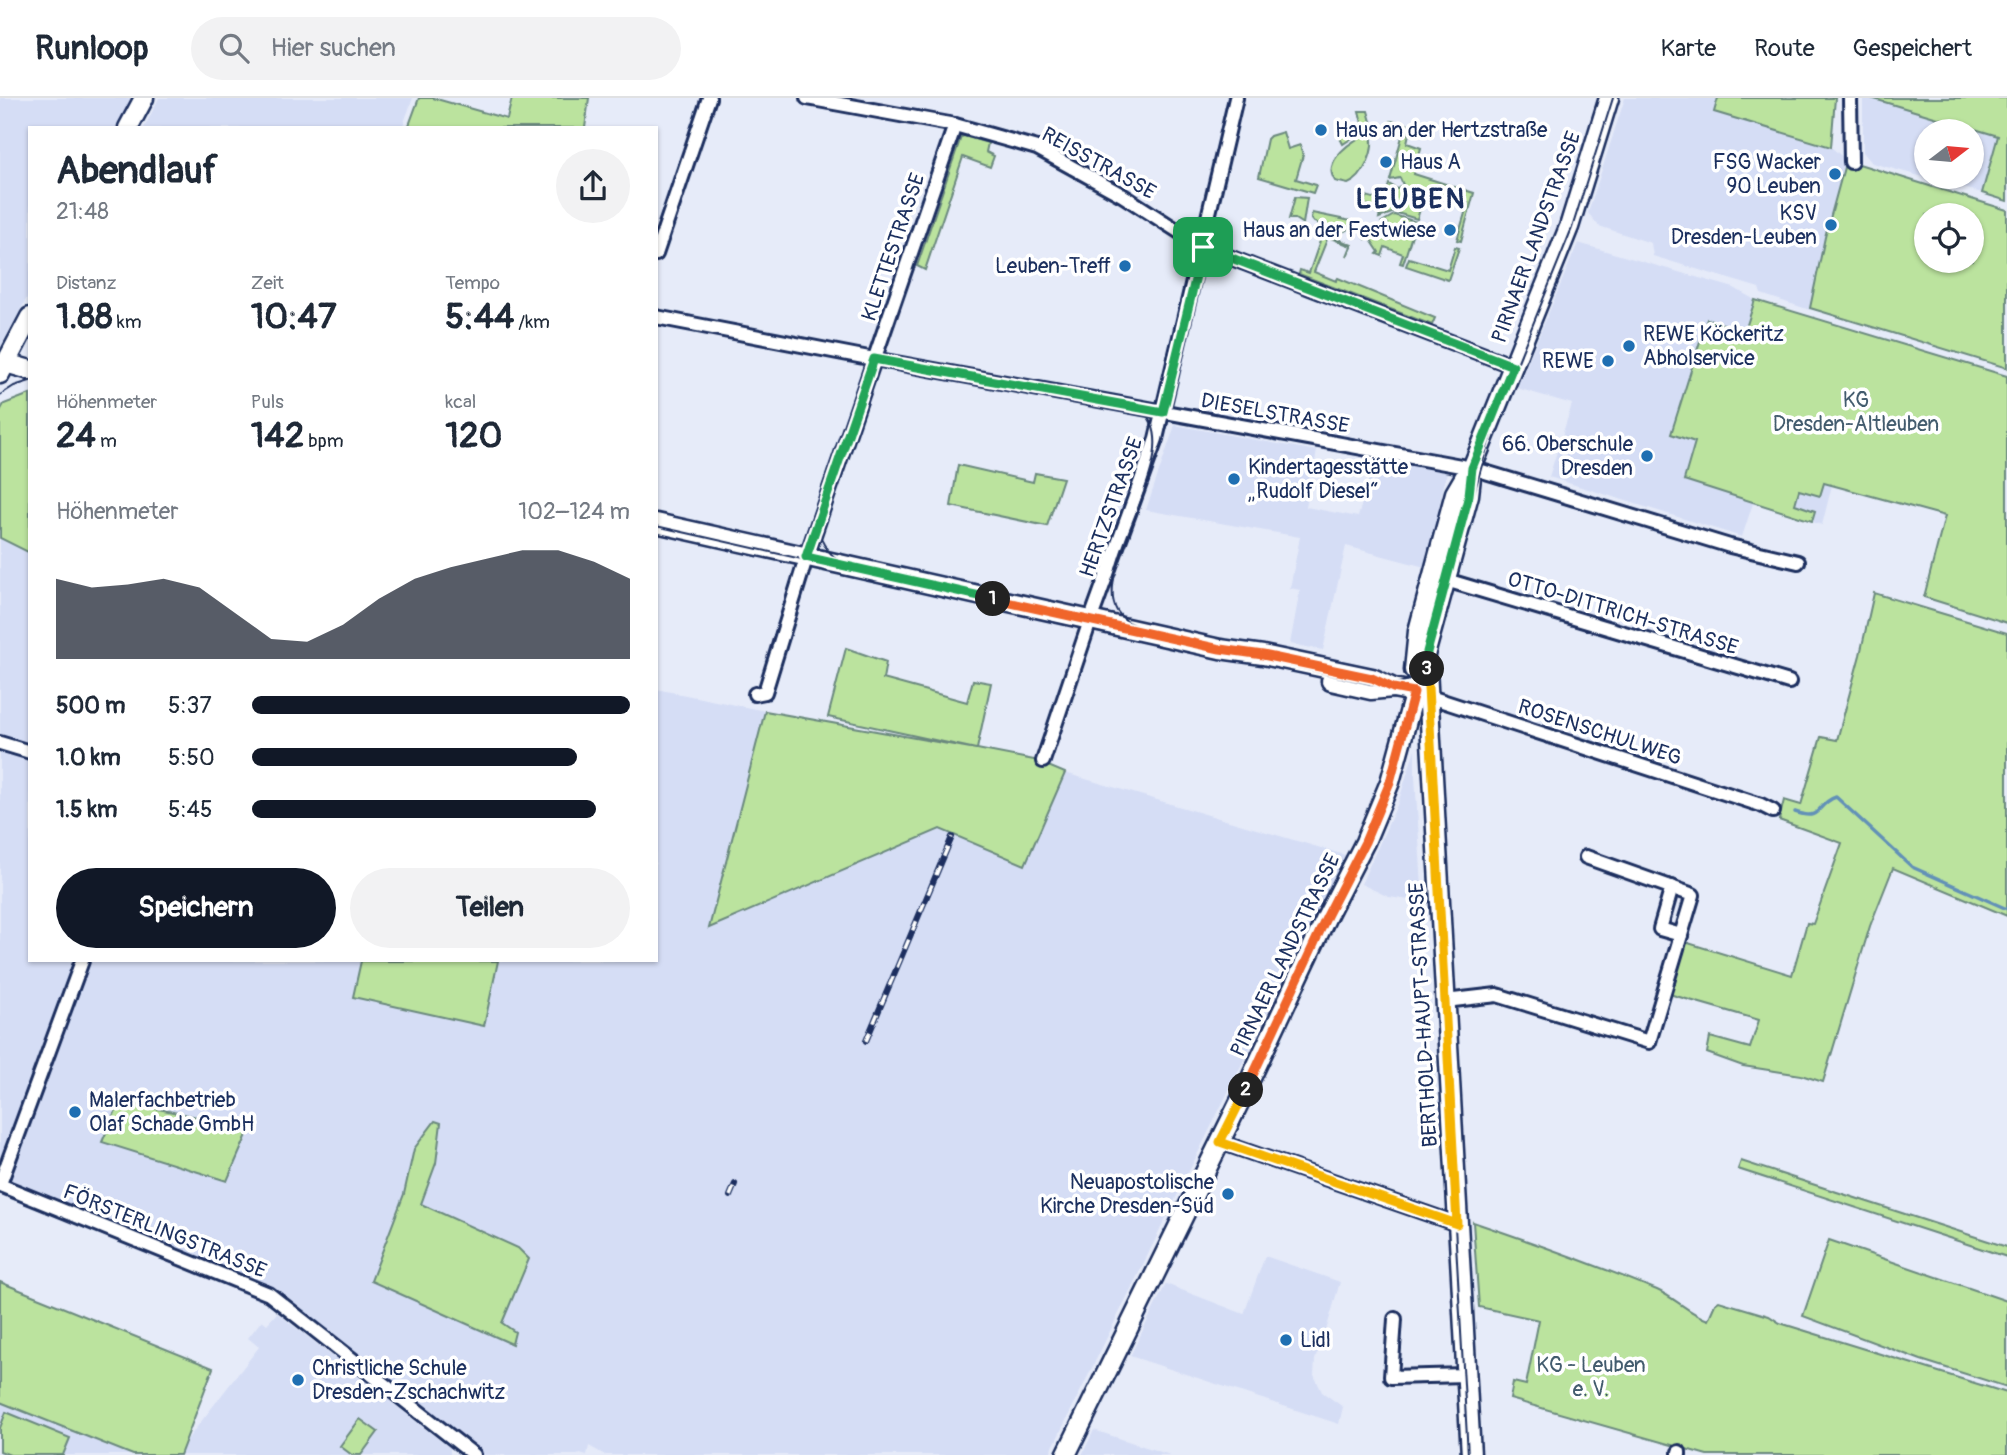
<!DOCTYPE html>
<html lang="de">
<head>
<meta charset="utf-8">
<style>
	body { margin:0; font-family:Pangolin,sans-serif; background:#f2f2f3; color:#1f2937; height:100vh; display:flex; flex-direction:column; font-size:26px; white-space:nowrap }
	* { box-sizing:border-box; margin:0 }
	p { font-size:23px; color:#747a83 }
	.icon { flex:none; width:38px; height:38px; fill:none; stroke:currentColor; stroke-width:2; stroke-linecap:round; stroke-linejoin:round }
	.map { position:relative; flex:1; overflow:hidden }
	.side { position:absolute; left:28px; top:28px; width:630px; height:836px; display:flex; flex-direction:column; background:#fff; border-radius:0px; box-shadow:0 2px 5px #0004 }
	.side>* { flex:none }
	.needle { width:46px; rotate:74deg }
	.fabs { position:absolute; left:1914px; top:21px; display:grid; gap:14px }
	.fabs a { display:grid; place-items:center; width:70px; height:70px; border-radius:50%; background:#fff; box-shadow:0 2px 5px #0004; font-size:35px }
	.pin { position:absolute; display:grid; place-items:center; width:60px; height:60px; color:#fff; margin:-30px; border-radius:14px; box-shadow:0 4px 10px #0006 }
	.km { position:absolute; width:35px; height:35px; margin:-18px; border-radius:50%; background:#222; color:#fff; font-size:19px; line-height:35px; text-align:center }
	.round { display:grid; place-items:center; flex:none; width:74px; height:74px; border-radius:37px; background:#f2f2f3 }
	.summary { display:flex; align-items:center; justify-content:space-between; height:119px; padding:0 28px }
	h1 { font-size:38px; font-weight:700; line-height:52px }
	.figures { display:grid; grid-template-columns:repeat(3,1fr); gap:10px; height:119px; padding:7px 28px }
	.figures div { display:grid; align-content:center }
	.figures b { font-size:35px; font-weight:700 }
	.figures small { font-size:19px; font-weight:400 }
	.figures p { font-size:19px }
	.chart { height:196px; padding:14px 28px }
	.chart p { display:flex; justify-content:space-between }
	.chart svg { width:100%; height:126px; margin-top:7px; fill:#111827; opacity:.7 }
	.cta { display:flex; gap:14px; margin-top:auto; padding:14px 28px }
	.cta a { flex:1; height:80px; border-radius:42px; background:#111827; color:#fff; font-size:28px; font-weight:700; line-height:80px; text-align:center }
	.cta a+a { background:#f2f2f3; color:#1f2937 }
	ul { padding:0 28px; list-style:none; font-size:23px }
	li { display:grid; grid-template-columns:112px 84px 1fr; align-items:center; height:52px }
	li i { height:18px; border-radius:9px; background:#111827 }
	header { display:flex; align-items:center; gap:42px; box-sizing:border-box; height:98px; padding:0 35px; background:#fff; border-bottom:2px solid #e0e1e3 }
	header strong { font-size:33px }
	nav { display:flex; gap:38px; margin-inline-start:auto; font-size:24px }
	.search { width:490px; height:63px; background:#f2f2f3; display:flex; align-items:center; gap:18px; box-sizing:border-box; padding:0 24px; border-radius:38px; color:#747a83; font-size:26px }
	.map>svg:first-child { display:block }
</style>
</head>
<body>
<header>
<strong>Runloop</strong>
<div class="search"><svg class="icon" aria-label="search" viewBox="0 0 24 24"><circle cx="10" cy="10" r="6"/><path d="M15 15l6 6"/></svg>Hier suchen</div>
<nav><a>Karte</a><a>Route</a><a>Gespeichert</a></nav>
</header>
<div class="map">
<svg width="2007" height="1357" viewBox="0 0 2007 1357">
	<rect width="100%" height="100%" fill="#e6ebf9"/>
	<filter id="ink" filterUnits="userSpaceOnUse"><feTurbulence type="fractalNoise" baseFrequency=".0143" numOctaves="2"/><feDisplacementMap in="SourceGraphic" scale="14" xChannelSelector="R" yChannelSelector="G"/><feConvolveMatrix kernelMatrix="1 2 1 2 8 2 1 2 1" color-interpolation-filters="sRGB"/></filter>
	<g filter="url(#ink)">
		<g fill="#d5ddf5" fill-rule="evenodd">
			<polygon points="0,0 132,0 116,30 30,30 30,194 0,250"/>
			<polygon points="159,0 413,0 402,30 144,30"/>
			<polygon points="1625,0 1718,0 1714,14 1831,49 1846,62 1825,138 1810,212 1761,196 1759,190 1653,158 1651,145 1599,128 1588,115"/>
			<path d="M1863 0H1871L1999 38 1982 95 1872 65 1863 54ZM1927 33H1972V79H1927Z"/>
			<polygon points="1578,145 1734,190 1755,202 1745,233 1707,221 1671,336 1832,387 1822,427 1753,405 1742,439 1549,379 1572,306 1517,290"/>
			<polygon points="1175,327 1317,353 1306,409 1358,419 1374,362 1447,374 1425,469 1346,448 1323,552 1290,546 1300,492 1290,490 1300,439 1146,412"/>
			<polygon points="0,440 30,455 30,863 656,863 656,591 765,613 710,829 940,731 1025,767 1065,675 1345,757 1049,1357 605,1357 589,1348 587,1357 580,1355 578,1357 477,1357 269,1196 0,1087"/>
			<polygon points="1415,651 1415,679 1423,804 1389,799 1361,786 1398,705"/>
			<polygon points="1265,1158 1340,1184 1321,1250 1319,1250 1315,1262 1314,1277 1322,1294 1343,1309 1339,1326 1130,1258 1166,1186 1244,1216"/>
			<polygon points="277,1215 450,1350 450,1357 180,1357 186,1343 259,1249 248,1240 262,1222 267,1226"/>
			<polygon points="0,1304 119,1351 133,1357 0,1357"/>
			<polygon points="1094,1332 1170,1357 1082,1357"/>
		</g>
		<g fill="#bbe39e" stroke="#6b897e" stroke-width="2" fill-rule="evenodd">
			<polygon points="419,0 433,0 507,21 512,0 589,0 585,30 408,30"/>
			<polygon points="1718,0 1835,0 1831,49 1714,14"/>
			<polygon points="1871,0 2007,0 2007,103 1982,95 1998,38"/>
			<polygon points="1359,13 1368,13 1372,27 1343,46 1338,36 1363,29"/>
			<polygon points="1391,23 1407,26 1410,30 1407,45 1421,50 1414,76 1474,95 1461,143 1457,142 1468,105 1426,92 1417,121 1394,114 1379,120 1381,111 1368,107 1366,112 1363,111 1366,98 1384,103 1389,86 1397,91 1403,87 1400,80 1390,82 1403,35 1385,30"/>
			<polygon points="1283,34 1288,51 1300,47 1303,57 1296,81 1316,87 1313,95 1259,79 1267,41 1270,38"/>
			<path d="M1370 35C1377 50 1364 80 1348 86L1335 83C1321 63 1354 40 1370 35Z"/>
			<polygon points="964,38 988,45 986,54 994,58 990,69 963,59 925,172 917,168 961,39"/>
			<path d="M1846 62 2007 112V270L1810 210 1825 139ZM1927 117H1972V163H1927Z"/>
			<polygon points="1295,99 1307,100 1303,126 1295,121 1289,121"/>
			<polygon points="1312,115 1351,123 1348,131 1341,135 1314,124 1311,120"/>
			<polygon points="1394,117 1416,124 1403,166 1400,165 1403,156 1385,149 1382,158 1377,156 1379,154 1369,139 1366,141 1359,130 1372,133 1372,137 1384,140 1388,126 1382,124"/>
			<polygon points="1316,135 1324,135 1352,147 1347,158 1351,148 1328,139 1314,174 1336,183 1338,180 1435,220 1432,227 1299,176 1300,172 1309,175 1320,143 1313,139"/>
			<polygon points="1455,149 1459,150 1448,182 1406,168 1409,160 1448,172"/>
			<polygon points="1755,202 2007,278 2007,525 1924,499 1945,418 1824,385 1820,398 1799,392 1795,406 1815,413 1812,423 1684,382 1695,344 1671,336 1707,221 1745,233"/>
			<polygon points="30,296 30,455 0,440 0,313 4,306"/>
			<polygon points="958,367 1033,384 1035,375 1063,380 1047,428 951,408"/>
			<polygon points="1874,495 2007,535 2007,818 1893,770 1870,828 1823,984 1801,977 1743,968 1707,955 1710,939 1750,950 1759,922 1669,896 1685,844 1792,877 1807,825 1813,826 1842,745 1779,722 1784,702 1801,707 1821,639 1837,642 1860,557"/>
			<polygon points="846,550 886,564 883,581 967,604 973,582 991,585 977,651 1034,662 1065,675 1025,767 940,731 709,830 765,613 976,651 828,619"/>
			<polygon points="361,863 498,863 484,928 353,899"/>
			<polygon points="120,1003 250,1030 227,1083 102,1044"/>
			<polygon points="435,1023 441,1025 436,1065 421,1106 518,1150 529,1161 502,1225 515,1234 512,1246 371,1183 404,1096 414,1051"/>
			<polygon points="1741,1063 2007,1149 2007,1159 1738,1071"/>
			<path d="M1473 1124C1535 1145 1596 1167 1657 1192 1675 1200 1690 1216 1708 1222L1715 1206 1719 1203 1769 1218 1780 1225 2007 1295V1357H1707L1510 1301 1513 1284 1526 1287 1539 1222 1479 1209Z"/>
			<polygon points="1829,1142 2007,1203 2007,1289 1921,1262 1803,1218"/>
			<polygon points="0,1184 213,1270 180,1357 133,1357 0,1304"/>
			<polygon points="6,1314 70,1340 63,1357 10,1357 0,1353 0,1330"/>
			<polygon points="360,1321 378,1334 361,1357 352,1357 340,1348"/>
		</g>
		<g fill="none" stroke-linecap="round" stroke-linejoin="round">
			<path stroke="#6291b7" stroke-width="3.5" d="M1795 714C1823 724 1815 706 1836 699L1912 769 2007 811"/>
			<g stroke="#1b2f5e" stroke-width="18">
				<g id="street">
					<polyline points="807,0 955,27 1037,50 1122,97 1203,149 1513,268"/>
					<polyline points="1850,0 1851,64"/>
					<polyline points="656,156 709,0"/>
					<polyline points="656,219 874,261 1472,370 1730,448 1798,464"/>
					<polyline points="1446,482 1789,584"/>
					<polyline points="755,596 765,594 807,457 955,27"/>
					<polyline points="1421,596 1761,707 1773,713"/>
					<polyline points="0,645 30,654"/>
					<polyline points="1043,663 1090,523 1156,341 1236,0"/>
					<polyline points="1672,789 1660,831 1681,837"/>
					<polyline points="1445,903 1497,897 1649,944 1693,797 1586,759"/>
					<polyline points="1220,1044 1457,1126"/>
					<polyline points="0,1086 82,863"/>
					<polyline points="0,1087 269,1196 474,1357"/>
					<polyline points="1395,1221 1391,1279 1466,1277"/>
					<polyline points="1679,1357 1679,1354"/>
				</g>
			</g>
			<g stroke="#1b2f5e" stroke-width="23">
				<g id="secondary">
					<polyline points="128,30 144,0"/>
					<polyline points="6,265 30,272"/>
					<polyline points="0,276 30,219"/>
					<polyline points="656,425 1220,551 1263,557 1372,580 1393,590 1414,594"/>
					<polyline points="1427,571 1471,1357"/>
					<polyline points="1414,572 1418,533 1455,395 1465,378 1472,370"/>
					<polyline points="1331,583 1371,592 1393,590"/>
					<polyline points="1066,1357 1242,999 1327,818 1365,744 1390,684 1469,397 1472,370 1569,129 1609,0"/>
				</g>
			</g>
			<use href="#street" stroke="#fff" stroke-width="12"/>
			<use href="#secondary" stroke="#fff" stroke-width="18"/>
			<g stroke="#1b2f5e" stroke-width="2">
				<polyline points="0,297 14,288 30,283"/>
				<polyline points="656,428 1089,526 1263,561 1380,588 1389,588 1409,582 1419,574 1426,562 1497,315 1572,130 1613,0"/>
				<path d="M847 468C833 460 821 448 819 431 817 409 830 389 837 369 846 342 853 314 863 287 874 267 892 263 913 265L1102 299C1116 302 1131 304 1142 313 1190 352 1091 469 1117 513 1123 523 1133 527 1143 532"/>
				<polyline points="1423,565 1468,1357"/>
			</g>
			<g stroke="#1b2f5e" stroke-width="6">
				<g id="rail">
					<polyline points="866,943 952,739"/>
					<polyline points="730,1098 735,1086"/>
				</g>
			</g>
			<use href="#rail" stroke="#fff" stroke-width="3.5" stroke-dasharray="10" stroke-linecap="butt"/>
		</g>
	</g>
	<g fill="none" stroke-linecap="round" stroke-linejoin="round" filter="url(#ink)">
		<g stroke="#fff" stroke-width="14">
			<polyline id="split-1" points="993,501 806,459 874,261 1163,314 1203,149"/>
		</g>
		<g stroke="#fff" stroke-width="14">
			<polyline id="split-2" points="993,501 1220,551 1263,557 1372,580 1393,590 1414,594 1390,684 1365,744 1327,818 1246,992"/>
		</g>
		<g stroke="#fff" stroke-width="14">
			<polyline id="split-3" points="1246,992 1220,1044 1457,1126 1427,571"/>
		</g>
		<g stroke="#fff" stroke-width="14">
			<polyline id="split-4" points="1203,149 1513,268 1472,370 1469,397 1427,554 1427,571"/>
		</g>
		<use href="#split-1" stroke="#22a559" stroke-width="9"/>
		<use href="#split-2" stroke="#f0652b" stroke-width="9"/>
		<use href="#split-3" stroke="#f5b400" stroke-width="9"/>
		<use href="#split-4" stroke="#22a559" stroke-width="9"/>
	</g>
	<g fill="#1f6fb2" stroke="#fff" stroke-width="2.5">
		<circle cx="1321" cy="32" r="7"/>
		<circle cx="1386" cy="64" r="7"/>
		<circle cx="1835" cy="76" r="7"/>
		<circle cx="1831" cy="127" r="7"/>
		<circle cx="1450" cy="132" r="7"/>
		<circle cx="1125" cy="168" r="7"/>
		<circle cx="1629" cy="248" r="7"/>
		<circle cx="1608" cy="263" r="7"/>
		<circle cx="1647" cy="358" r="7"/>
		<circle cx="1234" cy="381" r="7"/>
		<circle cx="75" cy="1014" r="7"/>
		<circle cx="1228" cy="1096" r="7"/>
		<circle cx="1286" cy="1242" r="7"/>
		<circle cx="298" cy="1282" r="7"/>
	</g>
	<g text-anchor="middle" stroke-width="7" stroke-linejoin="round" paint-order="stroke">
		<g font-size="21" fill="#1b2f5e" stroke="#fff" text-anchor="start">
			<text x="1335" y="39">Haus an der Hertzstraße</text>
			<text x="1400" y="71">Haus A</text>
			<text x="1821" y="71" text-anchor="end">FSG Wacker<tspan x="1821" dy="24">90 Leuben</tspan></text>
			<text x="1817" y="122" text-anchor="end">KSV<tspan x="1817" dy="24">Dresden-Leuben</tspan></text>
			<text x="1436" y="139" text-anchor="end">Haus an der Festwiese</text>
			<text x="1111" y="175" text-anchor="end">Leuben-Treff</text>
			<text x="1643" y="243">REWE Köckeritz<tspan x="1643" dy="24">Abholservice</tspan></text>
			<text x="1594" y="270" text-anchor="end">REWE</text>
			<text x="1633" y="353" text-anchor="end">66. Oberschule<tspan x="1633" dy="24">Dresden</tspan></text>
			<text x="1248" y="376">Kindertagesstätte<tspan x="1248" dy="24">„Rudolf Diesel“</tspan></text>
			<text x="89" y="1009">Malerfachbetrieb<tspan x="89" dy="24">Olaf Schade GmbH</tspan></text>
			<text x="1214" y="1091" text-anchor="end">Neuapostolische<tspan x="1214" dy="24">Kirche Dresden-Süd</tspan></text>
			<text x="1300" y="1249">Lidl</text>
			<text x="312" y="1277">Christliche Schule<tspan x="312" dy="24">Dresden-Zschachwitz</tspan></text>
		</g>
		<g font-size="21" fill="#1b2f5e" stroke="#fff">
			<text transform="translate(1099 65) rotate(29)" y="7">REISSTRASSE</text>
			<text transform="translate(1536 139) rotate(-70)" y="7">PIRNAER LANDSTRASSE</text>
			<text transform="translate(893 149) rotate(-71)" y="7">KLETTESTRASSE</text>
			<text transform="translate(1275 315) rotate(10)" y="7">DIESELSTRASSE</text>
			<text transform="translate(1111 409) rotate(-70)" y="7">HERTZSTRASSE</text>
			<text transform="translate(1623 515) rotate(17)" y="7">OTTO-DITTRICH-STRASSE</text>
			<text transform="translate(1600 634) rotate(18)" y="7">ROSENSCHULWEG</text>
			<text transform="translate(1285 857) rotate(-64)" y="7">PIRNAER LANDSTRASSE</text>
			<text transform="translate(1423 917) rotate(-93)" y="7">BERTHOLD-HAUPT-STRASSE</text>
			<text transform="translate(165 1133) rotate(22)" y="7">FÖRSTERLINGSTRASSE</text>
		</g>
		<g font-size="21" fill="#435c6e" stroke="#fff">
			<text x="1856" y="309">KG<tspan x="1856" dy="24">Dresden-Altleuben</tspan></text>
			<text x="1591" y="1274">KG - Leuben<tspan x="1591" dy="24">e. V.</tspan></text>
		</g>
		<g font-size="28" font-weight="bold" letter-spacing="2" fill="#1b2f5e" stroke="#fff">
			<text x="1411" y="110">LEUBEN</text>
		</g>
	</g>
</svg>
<div class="fabs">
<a><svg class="needle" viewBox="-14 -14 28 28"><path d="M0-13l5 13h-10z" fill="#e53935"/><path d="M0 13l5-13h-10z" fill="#747a83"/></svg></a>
<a><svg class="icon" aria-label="locate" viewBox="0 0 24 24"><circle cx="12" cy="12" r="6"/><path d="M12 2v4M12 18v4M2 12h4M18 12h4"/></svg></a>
</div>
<div class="pin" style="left:1203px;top:149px;background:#1e9e55"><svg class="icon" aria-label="arrive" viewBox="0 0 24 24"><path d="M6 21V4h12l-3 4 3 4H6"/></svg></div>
<b class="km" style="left:993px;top:501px">1</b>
<b class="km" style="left:1246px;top:992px">2</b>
<b class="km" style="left:1427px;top:571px">3</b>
<section class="side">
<div class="summary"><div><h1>Abendlauf</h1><p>21:48</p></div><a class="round"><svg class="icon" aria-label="share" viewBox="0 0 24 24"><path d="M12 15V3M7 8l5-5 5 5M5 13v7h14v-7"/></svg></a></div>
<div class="figures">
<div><p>Distanz</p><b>1.88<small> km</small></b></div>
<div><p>Zeit</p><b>10:47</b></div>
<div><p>Tempo</p><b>5:44<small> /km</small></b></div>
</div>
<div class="figures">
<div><p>Höhenmeter</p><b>24<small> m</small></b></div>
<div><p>Puls</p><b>142<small> bpm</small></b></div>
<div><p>kcal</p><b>120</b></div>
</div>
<div class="chart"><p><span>Höhenmeter</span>102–124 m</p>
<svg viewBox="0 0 160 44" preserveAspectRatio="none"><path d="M0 44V16L10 19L20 18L30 16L40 19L50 28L60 37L70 38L80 32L90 23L100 16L110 12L120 9L130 6L140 6L150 10L160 16V44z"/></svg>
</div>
<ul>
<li><b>500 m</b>5:37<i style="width:100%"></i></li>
<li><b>1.0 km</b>5:50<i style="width:86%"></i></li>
<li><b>1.5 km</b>5:45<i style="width:91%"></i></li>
</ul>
<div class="cta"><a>Speichern</a><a>Teilen</a></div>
</section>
</div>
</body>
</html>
